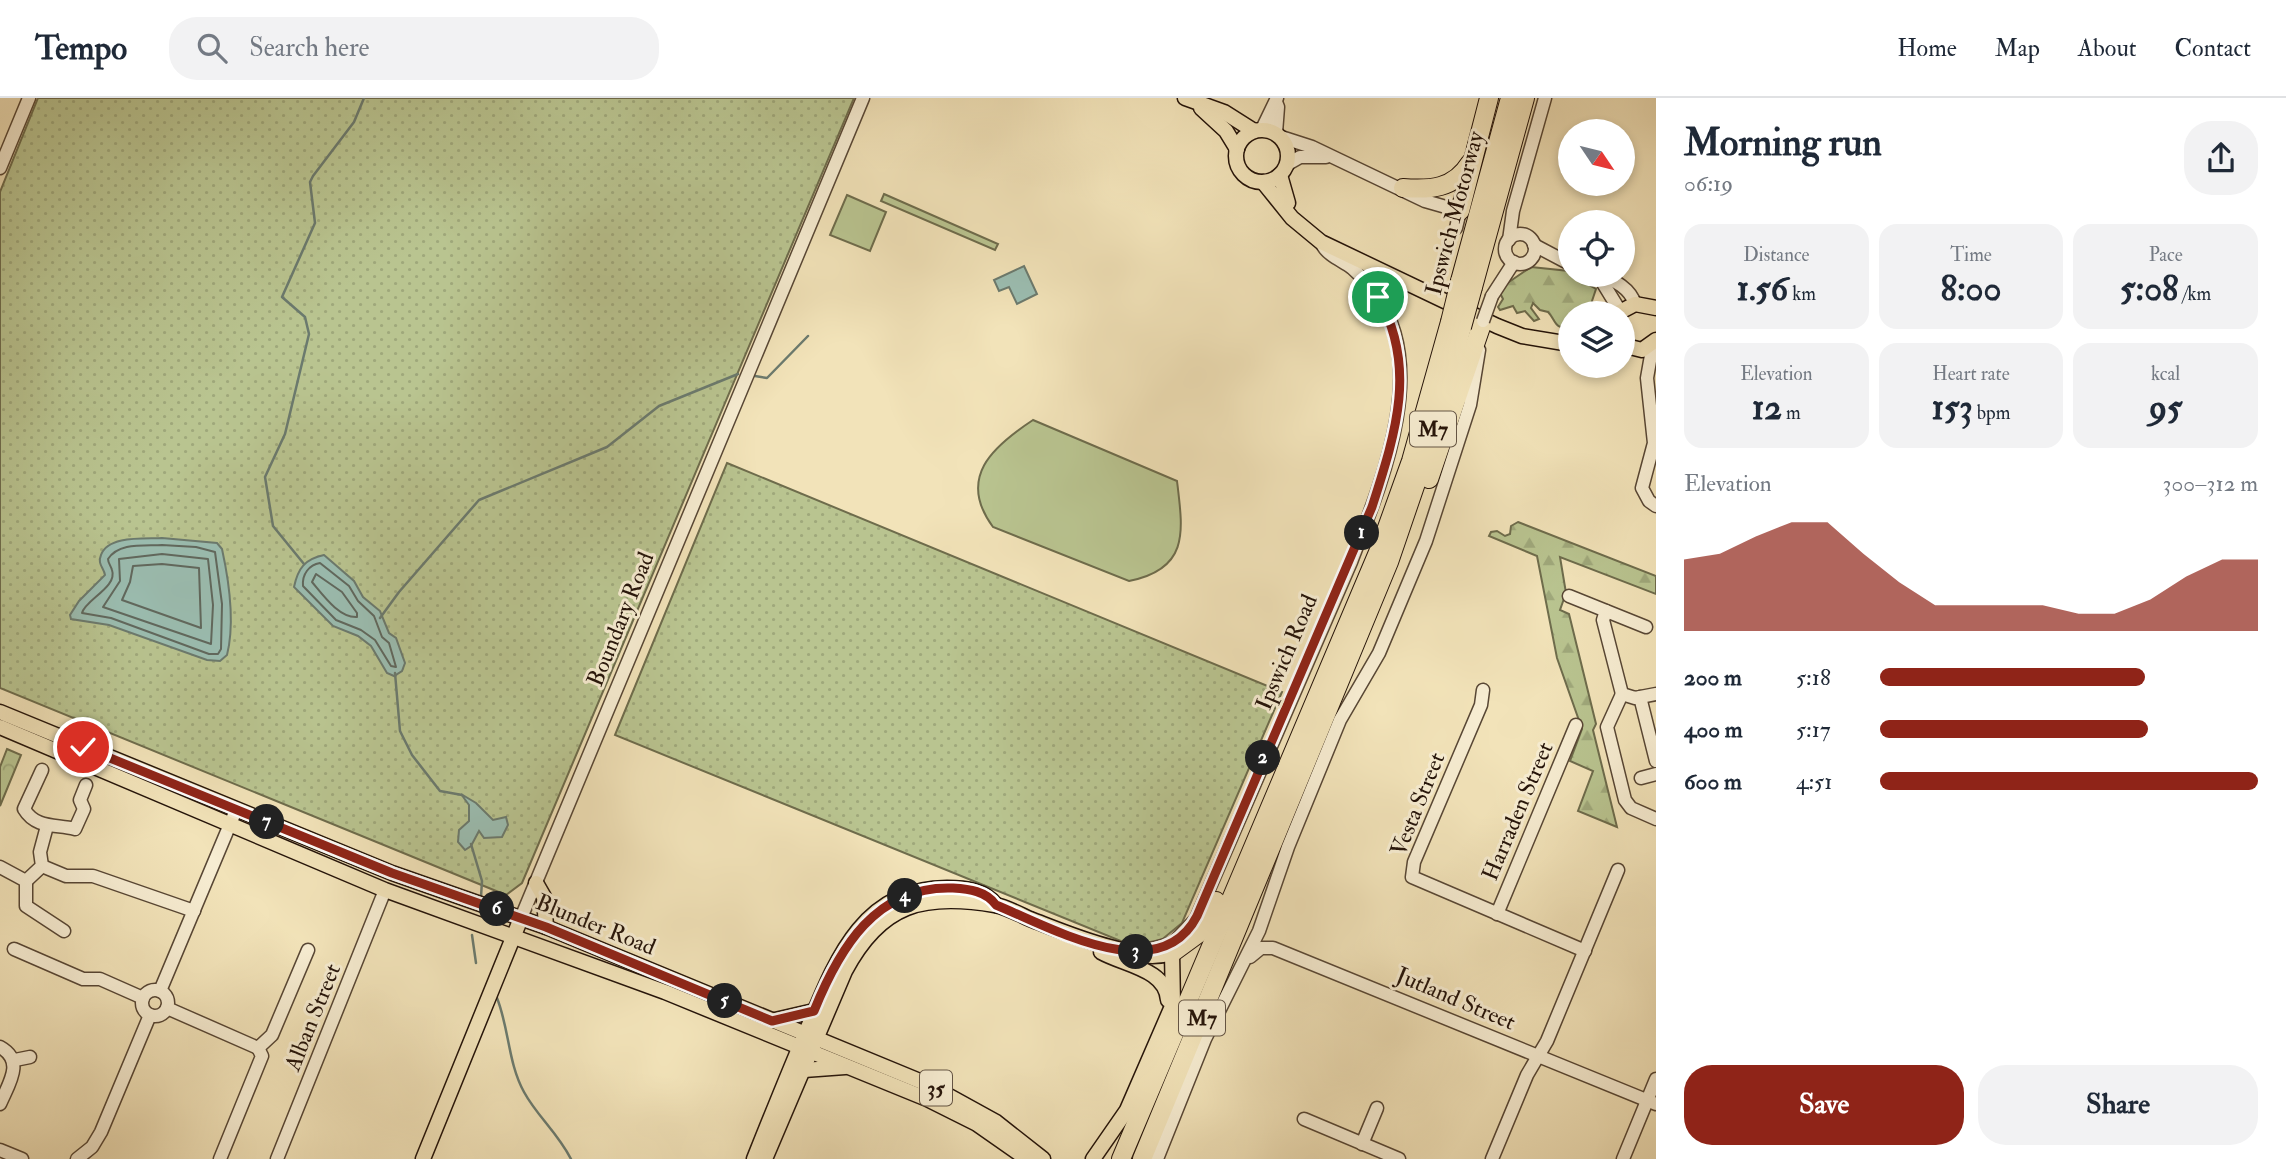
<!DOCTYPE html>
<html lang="en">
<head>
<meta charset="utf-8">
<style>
	body { margin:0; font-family:"IM FELL Double Pica",serif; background:#f2f2f3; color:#1f2937; height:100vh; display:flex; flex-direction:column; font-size:26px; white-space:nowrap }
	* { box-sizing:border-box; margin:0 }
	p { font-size:23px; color:#747a83 }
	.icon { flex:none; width:38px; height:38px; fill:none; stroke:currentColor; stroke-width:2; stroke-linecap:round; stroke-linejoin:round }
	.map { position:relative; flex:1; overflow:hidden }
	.side { display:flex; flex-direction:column; background:#fff; width:630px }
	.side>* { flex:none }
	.needle { width:46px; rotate:125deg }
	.tools { position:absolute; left:1558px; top:21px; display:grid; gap:14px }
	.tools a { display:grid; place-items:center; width:77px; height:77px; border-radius:50%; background:#fff; box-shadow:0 4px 10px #0003; font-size:35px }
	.pin { position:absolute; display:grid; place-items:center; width:60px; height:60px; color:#fff; margin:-30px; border:4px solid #fff; border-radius:50%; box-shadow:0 2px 7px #0007 }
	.km { position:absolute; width:35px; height:35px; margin:-18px; border-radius:50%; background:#222; color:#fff; font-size:19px; line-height:35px; text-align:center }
	.round { display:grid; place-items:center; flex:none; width:74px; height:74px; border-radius:28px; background:#f2f2f3 }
	.head { display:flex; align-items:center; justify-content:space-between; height:119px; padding:0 28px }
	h1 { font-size:38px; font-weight:800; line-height:52px }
	.figures { display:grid; grid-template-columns:repeat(3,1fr); gap:10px; height:119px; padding:7px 28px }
	.figures div { display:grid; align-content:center; border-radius:18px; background:#f2f2f3; text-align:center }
	.figures b { font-size:35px; font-weight:800 }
	.figures small { font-size:19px; font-weight:400 }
	.figures p { font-size:19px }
	.chart { height:196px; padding:14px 28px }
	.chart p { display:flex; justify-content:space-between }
	.chart svg { width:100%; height:126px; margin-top:7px; fill:#8f2418; opacity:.7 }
	.button { display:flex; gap:14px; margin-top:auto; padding:14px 28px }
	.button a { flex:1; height:80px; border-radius:28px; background:#8f2418; color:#fff; font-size:28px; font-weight:800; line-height:80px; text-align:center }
	.button a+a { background:#f2f2f3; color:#1f2937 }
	ul { padding:0 28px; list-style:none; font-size:23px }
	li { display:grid; grid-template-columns:112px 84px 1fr; align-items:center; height:52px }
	li i { height:18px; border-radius:9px; background:#8f2418 }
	header { display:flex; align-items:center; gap:42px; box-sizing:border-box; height:98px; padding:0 35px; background:#fff; border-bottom:2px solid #e0e1e3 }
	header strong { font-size:33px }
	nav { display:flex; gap:38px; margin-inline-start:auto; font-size:24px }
	.search { width:490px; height:63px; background:#f2f2f3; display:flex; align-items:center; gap:18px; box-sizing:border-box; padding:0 24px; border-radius:28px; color:#747a83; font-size:26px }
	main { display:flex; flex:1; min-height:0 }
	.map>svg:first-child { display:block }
</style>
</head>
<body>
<header>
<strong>Tempo</strong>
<div class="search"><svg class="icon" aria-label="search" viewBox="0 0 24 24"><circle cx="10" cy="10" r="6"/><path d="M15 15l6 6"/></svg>Search here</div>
<nav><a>Home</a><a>Map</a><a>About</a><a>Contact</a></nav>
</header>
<main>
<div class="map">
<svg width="1656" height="1061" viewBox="0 0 1656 1061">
	<defs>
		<pattern id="grass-dots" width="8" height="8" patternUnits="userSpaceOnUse" patternTransform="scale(1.75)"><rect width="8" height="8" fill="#b9c490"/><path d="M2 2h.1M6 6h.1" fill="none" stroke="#9fa87b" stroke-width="1.8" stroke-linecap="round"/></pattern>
		<pattern id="forest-firs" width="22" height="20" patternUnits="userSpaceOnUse" patternTransform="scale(1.75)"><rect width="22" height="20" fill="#b9c490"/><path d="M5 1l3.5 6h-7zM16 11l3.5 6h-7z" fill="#9fa87b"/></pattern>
		<pattern id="park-crowns" width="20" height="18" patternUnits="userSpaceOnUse" patternTransform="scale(1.75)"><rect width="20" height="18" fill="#b9c490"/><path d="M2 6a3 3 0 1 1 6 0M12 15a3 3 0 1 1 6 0" fill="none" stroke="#9fa87b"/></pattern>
	</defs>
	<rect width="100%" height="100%" fill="#f2e3b9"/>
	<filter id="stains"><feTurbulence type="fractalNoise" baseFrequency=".00286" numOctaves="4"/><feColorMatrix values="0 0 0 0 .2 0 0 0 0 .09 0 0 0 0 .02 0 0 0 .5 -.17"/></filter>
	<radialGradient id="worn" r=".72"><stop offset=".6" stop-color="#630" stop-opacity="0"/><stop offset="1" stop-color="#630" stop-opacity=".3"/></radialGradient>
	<g fill="url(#grass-dots)" stroke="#6e6c4c" stroke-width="2">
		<polygon points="38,0 854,0 522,785 506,797 0,590 0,94"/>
		<polygon points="727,365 1282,594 1182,825 1159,844 1128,846 615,637"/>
	</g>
	<g fill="url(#forest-firs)" stroke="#6e6c4c" stroke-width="2">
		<path d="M1531 169 1569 173 1570 177 1589 180V187L1596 191 1592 203 1595 215H1570V229C1554 232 1556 222 1548 214L1540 212 1533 205 1531 210 1539 221 1534 223 1525 213 1517 215 1513 208 1500 212 1498 209 1503 201 1500 195 1506 186Z"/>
		<polygon points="1518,424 1656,478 1656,496 1560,459 1566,495 1560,512 1569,516 1596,626 1593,632 1617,729 1578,713 1593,673 1570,663 1582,631 1557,560 1537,458 1489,438 1491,434 1497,433 1505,438 1510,436 1511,428"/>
	</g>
	<polygon fill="url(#park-crowns)" stroke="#6e6c4c" stroke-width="2" points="7,651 21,657 0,708 0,669"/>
	<g fill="#b9c490" stroke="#6e6c4c" stroke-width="2">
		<polygon points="884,96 998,146 995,152 881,103"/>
		<polygon points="847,97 886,114 870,153 830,137"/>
		<path d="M1033 322 1177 383C1183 433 1190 471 1129 483L993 429C957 380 992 349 1033 322Z"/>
	</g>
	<g fill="#9bbeb2" stroke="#6b7a6e" stroke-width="2">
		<polygon points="1024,168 1037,196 1017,206 1009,189 999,193 994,182"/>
		<path d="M162 440 217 445 222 451C229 483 235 525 227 557L220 563 207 562 109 527 71 521 70 517 79 503 105 477C104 470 97 466 101 457 108 437 145 441 162 440Z"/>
		<path d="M324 457 354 483 363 499 380 513 389 535 396 540 405 565 402 573 394 578 387 575 371 548 358 538 333 528 294 489C298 470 305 461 324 457Z"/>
		<polygon points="461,696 476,705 493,722 506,719 508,727 502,739 484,740 479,733 471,748 465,752 458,744 459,732 469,723 469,707"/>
	</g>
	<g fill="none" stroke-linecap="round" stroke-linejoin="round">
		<g stroke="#60685e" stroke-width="2">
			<path d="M162 447 196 449 215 454 222 506 221 551 218 556H209L111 520 82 515C85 502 118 489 112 472 111 468 108 465 108 461 119 444 144 448 162 447Z"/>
			<polygon points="162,456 208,461 213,507 211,546 103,509 120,483 119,461"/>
			<path d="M320 465 349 488 358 503 374 518 382 539 389 545 396 569 391 568 375 542 361 532 336 522 303 488C302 476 309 467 320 465Z"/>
			<polygon points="162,466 199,470 201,530 122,502 130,484 133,468"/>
			<path d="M316 476 342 494 357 515V519C339 520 323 497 312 484Z"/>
		</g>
		<g stroke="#6b7a6e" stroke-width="2.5">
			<polyline points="755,278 767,280 808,238"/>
			<polyline points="304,466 273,428 265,379 285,336 309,236 305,219 282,199 315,125 310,84 313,78 354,24 364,0"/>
			<polyline points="380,520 399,494 479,402 607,349 659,308 738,276"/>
			<polyline points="395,575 400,633 412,657 440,693 462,697"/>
			<polyline points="471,746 482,783 481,799"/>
			<polyline points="472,837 476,865"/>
			<path d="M497 900C509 930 508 965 524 994 537 1018 557 1034 571 1061"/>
		</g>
		<g stroke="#584735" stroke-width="15">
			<g id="minor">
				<polyline points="1276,4 1278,9 1276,35"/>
				<polyline points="1262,31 1277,0"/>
				<polyline points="1281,39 1312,49 1425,103 1460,113 1456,130"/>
				<polyline points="1286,67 1300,59 1326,59"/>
				<polyline points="0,70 29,0"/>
				<circle cx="1520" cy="151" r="15"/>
				<polyline points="1509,142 1513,113 1545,0"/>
				<polyline points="1534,147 1570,166"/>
				<polyline points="1598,177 1620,213"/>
				<path d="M1601 177C1615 183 1630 190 1635 206"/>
				<polyline points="1492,198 1514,164"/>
				<polyline points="1653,246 1647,280 1654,345 1642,390 1649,403 1656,408"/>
				<polyline points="1569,498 1646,529"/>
				<polyline points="1606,513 1603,522 1622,596 1635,600 1656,596"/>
				<polyline points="1483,592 1481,607 1414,764 1412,779 1585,853"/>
				<polyline points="1622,596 1607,629 1625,702 1631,710 1656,721"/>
				<polyline points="1640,599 1656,663"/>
				<path d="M42 672 24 711C36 731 56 726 75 731L84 711 80 702 86 687"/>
				<polyline points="1641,680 1656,676"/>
				<polyline points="42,768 66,778 93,778 194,813"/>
				<polyline points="0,769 26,783 26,808 64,833"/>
				<polyline points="26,783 42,768 40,754 47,728"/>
				<polyline points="1497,816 1576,627"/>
				<polyline points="521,820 863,0"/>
				<polyline points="14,851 83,881 100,881 143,900"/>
				<path d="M1143 853 1173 845 1196 821 1351 464C1380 388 1430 273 1377 198 1370 188 1361 178 1352 170 1343 163 1329 158 1323 148"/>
				<polyline points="1250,859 1261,850 1273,850 1656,1006"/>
				<circle cx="155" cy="905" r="13"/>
				<polyline points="160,893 236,712"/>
				<polyline points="167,910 258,950"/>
				<path d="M0 949C25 963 9 985 0 1006"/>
				<polyline points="258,950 272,937 308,852"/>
				<polyline points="15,962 30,959"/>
				<polyline points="1304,1021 1399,1061"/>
				<polyline points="1362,1046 1377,1010"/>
				<polyline points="0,1052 22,1061"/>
				<polyline points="77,1061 92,1049 101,1034 150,917"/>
				<polyline points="220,1061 262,958 258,950"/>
				<polyline points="277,1061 385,792"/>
				<polyline points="1157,1061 1205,941 1259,833 1288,749 1340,622 1379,555 1426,443 1470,307 1479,252"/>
				<polyline points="1492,1061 1527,977 1547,943 1618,772"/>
				<polyline points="1623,1061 1656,981"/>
			</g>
		</g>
		<g stroke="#241309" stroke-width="17">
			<g id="major">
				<polyline points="1185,0 1224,14 1254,33"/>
				<polyline points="1201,10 1226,33 1237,51"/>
				<circle cx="1262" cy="58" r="26"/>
				<polyline points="1280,77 1288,105"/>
				<polyline points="1263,84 1292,120 1321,144 1497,228 1522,238 1570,246"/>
				<polyline points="1618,215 1635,206 1656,210"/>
				<polyline points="1622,247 1642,252 1656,242"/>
				<polyline points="0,614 392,775 546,829 927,986 996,1024 1043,1061"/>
				<polyline points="0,629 385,792 665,894 927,1001 977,1026 1027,1061"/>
				<polyline points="536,785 544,799 546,829"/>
				<path d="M1101 854C1124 867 1166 871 1168 902"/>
				<polyline points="775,922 814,913"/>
				<polyline points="804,972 845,969"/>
				<polyline points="423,1061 521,820"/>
				<path d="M754 1061C772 1016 790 971 809 927 836 862 863 790 947 790 965 790 985 792 996 807"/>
				<path d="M765 1061 845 873C881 805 924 795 995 807 1006 809 1019 816 1030 821 1056 831 1082 842 1110 849 1133 855 1148 862 1172 855L1173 906 1127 1012 1093 1061"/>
			</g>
		</g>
		<g stroke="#241309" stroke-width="20">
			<g id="highway">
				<path d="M1403 90C1430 92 1454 91 1470 65"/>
				<polyline points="1460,113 1489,0"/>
				<polyline points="1460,183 1510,0"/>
				<polyline points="1473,189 1525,0"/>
				<polyline points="1429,381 1483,223"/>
				<polyline points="1172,855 1198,836 1216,803"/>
				<polyline points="1121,1061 1379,452 1411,363 1450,224"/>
				<polyline points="1142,1061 1389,464 1427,353 1462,229"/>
			</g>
		</g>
		<use href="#minor" stroke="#f7edd2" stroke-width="12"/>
		<use href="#major" stroke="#f2e3b9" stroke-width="14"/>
		<use href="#highway" stroke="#f2e3b9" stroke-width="18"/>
		<g stroke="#584735" stroke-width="15" stroke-linecap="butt">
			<polyline id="minor-bridge" points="1483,223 1492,198"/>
		</g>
		<g stroke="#241309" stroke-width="20" stroke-linecap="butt">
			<g id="highway-bridge">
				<polyline points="1450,224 1460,183"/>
				<polyline points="1462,229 1473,189"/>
			</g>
		</g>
		<use href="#minor-bridge" stroke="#f7edd2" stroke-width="12"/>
		<use href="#highway-bridge" stroke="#f2e3b9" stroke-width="18"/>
	</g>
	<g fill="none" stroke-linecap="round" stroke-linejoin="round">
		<g stroke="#fff" stroke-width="14">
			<path id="route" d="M83 649 392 775 546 829 772 923 814 913C839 851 876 787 953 790 969 791 986 793 996 807 1050 829 1159 892 1197 818L1372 409C1395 337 1418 269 1378 199"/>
		</g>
		<use href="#route" stroke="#8f2418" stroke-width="9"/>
	</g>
	<g text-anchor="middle" stroke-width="6" stroke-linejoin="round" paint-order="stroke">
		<g fill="#f7edd2" stroke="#635445" stroke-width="2">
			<rect x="1410" y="313.5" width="46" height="35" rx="5"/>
			<rect x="1179" y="902.5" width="46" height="35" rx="5"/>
			<rect x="920" y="972.5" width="32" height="35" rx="5"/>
		</g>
		<g font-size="21" font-weight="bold" fill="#241309">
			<text x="1433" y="338">M7</text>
			<text x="1202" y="927">M7</text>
			<text x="936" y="997">35</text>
		</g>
		<g font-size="23" fill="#241309" stroke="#f7edd2">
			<text transform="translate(1454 115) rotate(-75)" y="8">Ipswich Motorway</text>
			<text transform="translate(620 521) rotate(-68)" y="8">Boundary Road</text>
			<text transform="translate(1286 554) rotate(-67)" y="8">Ipswich Road</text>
			<text transform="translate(1417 706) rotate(-68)" y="8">Vesta Street</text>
			<text transform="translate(1517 713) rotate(-67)" y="8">Harraden Street</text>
			<text transform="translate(596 826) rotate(22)" y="8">Blunder Road</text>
			<text transform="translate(1456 900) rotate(23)" y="8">Jutland Street</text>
			<text transform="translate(312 919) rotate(-68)" y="8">Alban Street</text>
		</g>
	</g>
	<rect width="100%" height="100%" filter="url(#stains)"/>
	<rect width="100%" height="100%" fill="url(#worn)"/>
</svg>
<div class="tools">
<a><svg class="needle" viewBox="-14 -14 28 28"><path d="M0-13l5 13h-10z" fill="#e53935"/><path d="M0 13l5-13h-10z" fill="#747a83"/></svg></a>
<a><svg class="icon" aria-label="locate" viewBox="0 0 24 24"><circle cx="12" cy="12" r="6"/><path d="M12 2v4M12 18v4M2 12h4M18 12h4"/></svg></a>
<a><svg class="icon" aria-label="layers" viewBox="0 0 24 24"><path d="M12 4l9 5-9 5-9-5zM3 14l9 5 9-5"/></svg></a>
</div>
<div class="pin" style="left:1378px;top:199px;background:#1e9e55"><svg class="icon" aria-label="arrive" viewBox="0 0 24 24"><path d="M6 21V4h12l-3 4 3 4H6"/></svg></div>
<div class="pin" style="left:83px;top:649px;background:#d93025"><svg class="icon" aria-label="check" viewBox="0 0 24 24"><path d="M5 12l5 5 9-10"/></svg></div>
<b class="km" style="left:1362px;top:435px">1</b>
<b class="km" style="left:1263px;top:660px">2</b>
<b class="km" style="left:1136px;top:854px">3</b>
<b class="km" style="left:905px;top:798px">4</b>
<b class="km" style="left:725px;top:903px">5</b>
<b class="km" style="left:497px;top:811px">6</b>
<b class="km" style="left:267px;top:724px">7</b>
</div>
<section class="side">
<div class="head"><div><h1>Morning run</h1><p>06:19</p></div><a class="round"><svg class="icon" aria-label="share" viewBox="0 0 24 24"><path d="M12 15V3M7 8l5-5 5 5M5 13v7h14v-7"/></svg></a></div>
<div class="figures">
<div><p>Distance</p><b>1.56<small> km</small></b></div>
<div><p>Time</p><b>8:00</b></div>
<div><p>Pace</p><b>5:08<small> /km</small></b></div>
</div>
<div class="figures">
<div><p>Elevation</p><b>12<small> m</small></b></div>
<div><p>Heart rate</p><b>153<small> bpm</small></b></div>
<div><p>kcal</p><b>95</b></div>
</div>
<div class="chart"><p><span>Elevation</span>300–312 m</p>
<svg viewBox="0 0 160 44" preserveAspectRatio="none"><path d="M0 44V19L10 17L20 11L30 6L40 6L50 17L60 27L70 35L80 35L90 35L100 35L110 38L120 38L130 33L140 25L150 19L160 19V44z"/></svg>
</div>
<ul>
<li><b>200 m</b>5:18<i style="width:70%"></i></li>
<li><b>400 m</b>5:17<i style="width:71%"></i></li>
<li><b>600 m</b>4:51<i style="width:100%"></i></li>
</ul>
<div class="button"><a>Save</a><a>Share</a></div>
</section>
</main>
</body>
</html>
